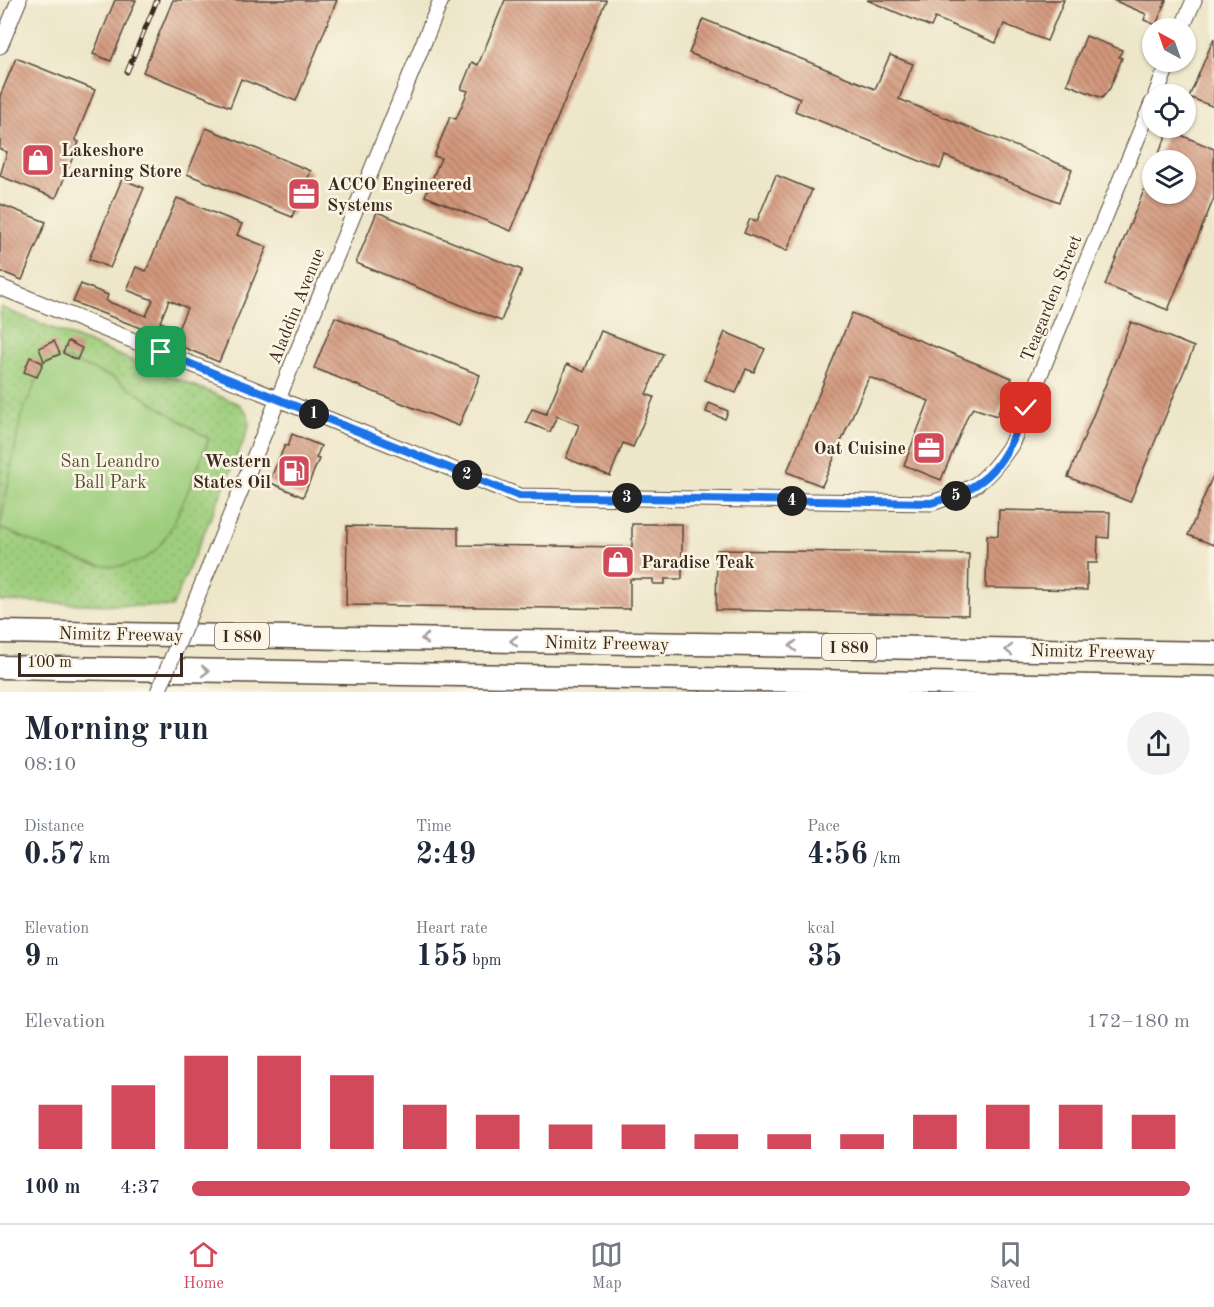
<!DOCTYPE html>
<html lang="en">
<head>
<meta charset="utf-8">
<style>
	body { margin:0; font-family:"Old Standard TT",serif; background:#f2f2f3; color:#1f2937; height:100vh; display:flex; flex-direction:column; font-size:22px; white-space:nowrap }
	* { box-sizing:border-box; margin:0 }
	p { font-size:20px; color:#747a83 }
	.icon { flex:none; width:33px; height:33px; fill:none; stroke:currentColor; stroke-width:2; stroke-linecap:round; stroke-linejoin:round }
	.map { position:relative; height:692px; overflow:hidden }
	.side { display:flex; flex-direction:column; background:#fff; flex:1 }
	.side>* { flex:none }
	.needle { width:39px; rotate:320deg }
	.fabs { position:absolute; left:1142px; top:18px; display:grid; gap:12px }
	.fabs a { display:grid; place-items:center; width:54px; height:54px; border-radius:50%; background:#fff; box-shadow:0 2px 4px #0004; font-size:30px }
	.scale { position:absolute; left:18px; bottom:15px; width:165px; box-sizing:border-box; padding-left:6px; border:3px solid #3b2a1e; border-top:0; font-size:16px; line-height:21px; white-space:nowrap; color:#3b2a1e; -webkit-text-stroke:4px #fcf5e5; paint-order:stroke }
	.pin { position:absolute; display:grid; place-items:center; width:51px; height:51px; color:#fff; margin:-26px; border-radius:12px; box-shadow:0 3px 9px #0006 }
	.km { position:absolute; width:30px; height:30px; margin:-15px; border-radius:50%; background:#222; color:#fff; font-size:16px; line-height:30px; text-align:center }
	.round { display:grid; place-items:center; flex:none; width:63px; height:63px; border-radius:32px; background:#f2f2f3 }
	.summary { display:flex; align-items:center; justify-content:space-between; height:102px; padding:0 24px }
	h1 { font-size:33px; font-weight:700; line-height:45px }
	.stats { display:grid; grid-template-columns:repeat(3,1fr); gap:9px; height:102px; padding:6px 24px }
	.stats div { display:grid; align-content:center }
	.stats b { font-size:30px; font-weight:700 }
	.stats small { font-size:16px; font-weight:400 }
	.stats p { font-size:16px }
	.chart { height:168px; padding:12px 24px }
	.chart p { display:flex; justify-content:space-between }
	.chart svg { width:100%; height:108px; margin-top:6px; stroke:#d1495b; stroke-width:6 }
	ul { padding:0 24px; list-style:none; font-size:20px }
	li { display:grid; grid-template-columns:96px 72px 1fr; align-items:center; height:45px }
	li i { height:15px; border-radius:8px; background:#d1495b }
	.tabs { display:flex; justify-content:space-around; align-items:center; height:84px; border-top:2px solid #e0e1e3; background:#fff; font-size:16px; color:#747a83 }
	.tabs a { display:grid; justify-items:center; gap:3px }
	.tabs .on { color:#d1495b }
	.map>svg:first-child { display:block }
</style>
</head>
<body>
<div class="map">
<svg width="1214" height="692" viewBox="0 0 1214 692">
	<defs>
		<pattern id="park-dots" width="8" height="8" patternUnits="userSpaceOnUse" patternTransform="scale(1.5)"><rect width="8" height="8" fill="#9ece7d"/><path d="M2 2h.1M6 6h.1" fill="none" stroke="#89b16c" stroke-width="1.8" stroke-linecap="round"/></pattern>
		<pattern id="building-back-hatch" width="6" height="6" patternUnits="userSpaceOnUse" patternTransform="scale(1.5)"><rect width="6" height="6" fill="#d2977c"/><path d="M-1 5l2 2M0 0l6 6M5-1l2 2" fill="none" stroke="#ac7b65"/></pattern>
	</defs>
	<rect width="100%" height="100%" fill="#fcf5e5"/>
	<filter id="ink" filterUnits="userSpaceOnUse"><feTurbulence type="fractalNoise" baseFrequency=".0167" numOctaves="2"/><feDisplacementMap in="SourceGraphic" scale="12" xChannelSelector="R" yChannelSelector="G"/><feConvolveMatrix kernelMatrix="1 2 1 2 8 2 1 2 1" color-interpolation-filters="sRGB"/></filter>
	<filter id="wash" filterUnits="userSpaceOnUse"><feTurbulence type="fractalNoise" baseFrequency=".008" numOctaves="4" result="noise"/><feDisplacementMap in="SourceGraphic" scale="24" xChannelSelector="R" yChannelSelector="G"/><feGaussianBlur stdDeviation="1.35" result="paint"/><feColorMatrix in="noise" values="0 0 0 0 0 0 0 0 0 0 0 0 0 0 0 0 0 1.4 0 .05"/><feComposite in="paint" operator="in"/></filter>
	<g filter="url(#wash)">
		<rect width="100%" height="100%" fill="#ede6c9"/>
		<polygon fill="url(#park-dots)" stroke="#6c7c4e" stroke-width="1.5" points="0,307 239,404 248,414 249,426 245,438 172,607 0,601"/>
		<path fill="#9ece7d" stroke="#6c7c4e" stroke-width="1.5" d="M61 357 114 378 209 439C196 469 176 529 155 551 138 567 111 569 90 563 59 555 29 539 0 528L21 416 44 364Z"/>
		<g id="blocks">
			<g fill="url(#building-back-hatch)" fill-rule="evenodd">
				<polygon points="115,0 136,0 111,61 93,54"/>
				<polygon points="173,0 337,0 296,101 241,79 230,107 143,72"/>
				<polygon points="505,0 606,0 511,231 425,196 441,158 434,156 450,117 456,119 468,91 461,89 472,62 478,65"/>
				<polygon points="867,0 1064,0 1047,41 1004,24 996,43 935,18 931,27"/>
				<polygon points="1113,0 1166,0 1156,25 1144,20 1146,14"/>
				<polygon points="703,19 875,89 890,55 913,64 899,99 1072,169 1059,202 945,156 940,169 795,111 800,98 689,53"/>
				<polygon points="1086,36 1122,50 1119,57 1122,58 1110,88 1102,98 1067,84"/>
				<polygon points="1214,38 1214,107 1189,97"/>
				<polygon points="16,58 95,90 75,140 79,142 56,198 0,176 7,152 0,149 0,96"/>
				<polygon points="206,128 311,171 305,185 309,187 302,204 298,202 292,217 187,174"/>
				<polygon points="1169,130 1214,149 1214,198 1168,310 1105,285 1152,171 1152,194 1185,194 1185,160 1156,160"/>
				<polygon points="776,175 812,190 787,251 744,233 750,219 757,221"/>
				<polygon points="122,179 144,188 110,268 89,259"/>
				<path d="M177 198 242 224 237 235 267 247 219 362 173 343 174 341 73 302 81 284 108 295 106 301 146 316 153 300 127 290 136 267 146 271ZM169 300 187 308 178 329 160 322Z"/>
				<polygon points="0,204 46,222 22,280 0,271"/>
				<polygon points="377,212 522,270 501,321 356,263"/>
				<polygon points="852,313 1012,378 997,416 973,408 968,415 941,480 904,465 929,401 869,377 822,486 787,472"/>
				<polygon points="335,317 480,375 459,426 314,368"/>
				<polygon points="1131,322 1194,347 1130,502 1068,477"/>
				<polygon points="601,331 663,354 646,394 654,397 633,447 623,443 610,476 566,458 579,425 557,416 550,432 526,422 532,409 546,414 567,364 584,372"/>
				<polygon points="725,332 765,349 754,372 746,369 736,393 705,380"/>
				<polygon points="54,341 60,354 44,361 39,348"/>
				<polygon points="68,341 82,348 77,360 63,353"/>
				<polygon points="30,357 43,363 37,377 24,372"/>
				<polygon points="709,403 728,411 725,419 706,412"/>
				<polygon points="292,434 321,446 316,458 319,459 303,497 269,482 285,445 288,446"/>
				<polygon points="1214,473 1214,545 1188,535"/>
				<polygon points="999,510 1110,512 1109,538 1098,537 1097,563 1087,563 1087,590 986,588 987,535 998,536"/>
				<polygon points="632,524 682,524 682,579 665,579 665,584 653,584 653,579 630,579 630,609 346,605 347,526 458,528 458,545 632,547"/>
				<polygon points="717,550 969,554 968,615 716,610"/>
			</g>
		</g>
	</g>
	<g filter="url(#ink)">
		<use href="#blocks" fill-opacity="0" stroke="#564638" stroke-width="1.5"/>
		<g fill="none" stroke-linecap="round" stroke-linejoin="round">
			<g stroke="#564638" stroke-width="17">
				<g id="minor">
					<polyline points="1182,28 1194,0"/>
					<polyline points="0,46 19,0"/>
					<polyline points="1156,94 1169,62"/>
					<path d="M0 287 519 496 931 503C974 490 985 483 1011 445L1152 103"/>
					<polyline points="247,475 441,0"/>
				</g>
			</g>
			<g stroke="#564638" stroke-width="25">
				<g id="highway">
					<polyline points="0,632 1214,653"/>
					<polyline points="0,667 1214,688"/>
				</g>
			</g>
			<use href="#minor" stroke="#fff" stroke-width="15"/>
			<use href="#highway" stroke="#fff" stroke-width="22"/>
			<g stroke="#3b2a1e" stroke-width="5">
				<polyline id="rail" points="127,72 157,0"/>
			</g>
			<use href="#rail" stroke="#fcf5e5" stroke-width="3" stroke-dasharray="9" stroke-linecap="butt"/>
			<g stroke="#564638" stroke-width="17" stroke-linecap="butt">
				<polyline id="minor-bridge" points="158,692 247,475"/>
			</g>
			<use href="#minor-bridge" stroke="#fff" stroke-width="15"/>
		</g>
		<defs><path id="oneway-chevron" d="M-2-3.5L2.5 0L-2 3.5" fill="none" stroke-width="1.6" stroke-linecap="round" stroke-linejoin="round" transform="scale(1.5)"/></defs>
		<g stroke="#a79f9a">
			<use href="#oneway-chevron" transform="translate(425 639) rotate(-179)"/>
			<use href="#oneway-chevron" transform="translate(514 641) rotate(-179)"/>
			<use href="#oneway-chevron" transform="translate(793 646) rotate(-179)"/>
			<use href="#oneway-chevron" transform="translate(1009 650) rotate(-179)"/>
			<use href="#oneway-chevron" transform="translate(205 671) rotate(1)"/>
		</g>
	</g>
	<g fill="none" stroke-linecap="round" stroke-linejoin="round" filter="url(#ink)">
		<g stroke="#fff" stroke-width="12">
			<path id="route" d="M161 352 519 496 931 503C993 485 1002 466 1026 408"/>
		</g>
		<use href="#route" stroke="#1a73e8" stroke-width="8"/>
	</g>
	<defs>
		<g id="shop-square" transform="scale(1.725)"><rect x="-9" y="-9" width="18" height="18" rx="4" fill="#d1495b" stroke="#fcf5e5"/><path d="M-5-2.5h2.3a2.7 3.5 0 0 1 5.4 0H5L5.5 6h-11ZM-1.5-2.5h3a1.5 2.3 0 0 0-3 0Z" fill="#fff"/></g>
		<g id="office-square" transform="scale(1.725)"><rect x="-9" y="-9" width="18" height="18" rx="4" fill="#d1495b" stroke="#fcf5e5"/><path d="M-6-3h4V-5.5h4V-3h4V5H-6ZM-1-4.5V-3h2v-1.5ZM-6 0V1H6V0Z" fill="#fff"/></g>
		<g id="fuel-square" transform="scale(1.725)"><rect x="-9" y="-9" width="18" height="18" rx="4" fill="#d1495b" stroke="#fcf5e5"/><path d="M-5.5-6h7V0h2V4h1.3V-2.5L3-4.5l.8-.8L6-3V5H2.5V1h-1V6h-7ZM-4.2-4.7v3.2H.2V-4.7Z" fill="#fff"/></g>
	</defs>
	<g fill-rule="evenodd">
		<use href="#shop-square" x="38" y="160"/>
		<use href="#office-square" x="304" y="194"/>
		<use href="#office-square" x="929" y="448"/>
		<use href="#fuel-square" x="294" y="471"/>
		<use href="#shop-square" x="618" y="562"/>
	</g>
	<g text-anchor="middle" stroke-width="5" stroke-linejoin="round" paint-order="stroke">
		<g fill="#fcf5e5" stroke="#75675a" stroke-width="1.5">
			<rect x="215" y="623" width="54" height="26" rx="4.5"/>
			<rect x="822" y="634" width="54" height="26" rx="4.5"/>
		</g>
		<g font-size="16" font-weight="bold" fill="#3b2a1e">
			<text x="242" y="642">I 880</text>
			<text x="849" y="653">I 880</text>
		</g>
		<g font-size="18" font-weight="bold" fill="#3b2a1e" stroke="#fcf5e5" text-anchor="start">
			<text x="61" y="156">Lakeshore<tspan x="61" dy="21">Learning Store</tspan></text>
			<text x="327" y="190">ACCO Engineered<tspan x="327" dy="21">Systems</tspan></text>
			<text x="906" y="454" text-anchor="end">Oat Cuisine</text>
			<text x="271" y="467" text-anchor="end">Western<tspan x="271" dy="21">States Oil</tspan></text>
			<text x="641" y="568">Paradise Teak</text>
		</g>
		<g font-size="18" fill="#3b2a1e" stroke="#fcf5e5">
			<text transform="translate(1051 298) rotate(-68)" y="6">Teagarden Street</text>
			<text transform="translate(296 306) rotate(-68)" y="6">Aladdin Avenue</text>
			<text transform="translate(121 634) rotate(1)" y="6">Nimitz Freeway</text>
			<text transform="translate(607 643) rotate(1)" y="6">Nimitz Freeway</text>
			<text transform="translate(1093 651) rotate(1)" y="6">Nimitz Freeway</text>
		</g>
		<g font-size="18" fill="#545336" stroke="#fcf5e5">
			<text x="110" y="467">San Leandro<tspan x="110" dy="21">Ball Park</tspan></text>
		</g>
	</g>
</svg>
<div class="fabs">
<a><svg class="needle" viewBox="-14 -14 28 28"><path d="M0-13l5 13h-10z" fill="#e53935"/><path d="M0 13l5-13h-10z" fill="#747a83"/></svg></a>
<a><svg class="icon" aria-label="locate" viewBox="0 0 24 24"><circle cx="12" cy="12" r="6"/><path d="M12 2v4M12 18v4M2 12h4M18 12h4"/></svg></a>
<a><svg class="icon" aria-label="layers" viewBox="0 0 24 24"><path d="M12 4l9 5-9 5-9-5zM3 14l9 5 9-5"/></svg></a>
</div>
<div class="scale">100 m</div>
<div class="pin" style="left:161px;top:352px;background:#1e9e55"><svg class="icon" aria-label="arrive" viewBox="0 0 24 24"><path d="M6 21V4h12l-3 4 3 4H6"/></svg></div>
<div class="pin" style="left:1026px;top:408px;background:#d93025"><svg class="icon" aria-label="check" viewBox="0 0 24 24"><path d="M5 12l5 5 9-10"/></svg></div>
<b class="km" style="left:314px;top:414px">1</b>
<b class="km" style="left:467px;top:475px">2</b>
<b class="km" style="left:627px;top:498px">3</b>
<b class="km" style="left:792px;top:501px">4</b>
<b class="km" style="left:956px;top:496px">5</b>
</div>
<section class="side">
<div class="summary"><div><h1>Morning run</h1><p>08:10</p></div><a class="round"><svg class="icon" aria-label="share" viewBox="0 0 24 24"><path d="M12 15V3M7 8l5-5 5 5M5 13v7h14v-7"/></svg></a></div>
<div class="stats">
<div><p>Distance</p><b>0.57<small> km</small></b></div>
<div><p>Time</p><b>2:49</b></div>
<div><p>Pace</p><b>4:56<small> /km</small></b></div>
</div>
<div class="stats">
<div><p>Elevation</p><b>9<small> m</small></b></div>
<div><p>Heart rate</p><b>155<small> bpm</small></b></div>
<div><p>kcal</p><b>35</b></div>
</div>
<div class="chart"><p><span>Elevation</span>172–180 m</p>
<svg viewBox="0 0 160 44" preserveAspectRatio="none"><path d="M5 44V26M15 44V18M25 44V6M35 44V6M45 44V14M55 44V26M65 44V30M75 44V34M85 44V34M95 44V38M105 44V38M115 44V38M125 44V30M135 44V26M145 44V26M155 44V30"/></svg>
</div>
<ul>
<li><b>100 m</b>4:37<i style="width:100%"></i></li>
</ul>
</section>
<nav class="tabs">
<a class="on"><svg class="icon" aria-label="home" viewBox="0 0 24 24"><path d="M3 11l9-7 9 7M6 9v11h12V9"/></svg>Home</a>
<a><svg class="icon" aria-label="map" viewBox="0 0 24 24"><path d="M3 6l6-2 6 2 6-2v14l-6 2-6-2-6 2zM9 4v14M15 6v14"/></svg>Map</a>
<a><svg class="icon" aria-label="saved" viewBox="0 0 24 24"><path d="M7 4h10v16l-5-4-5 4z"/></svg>Saved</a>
</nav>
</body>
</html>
